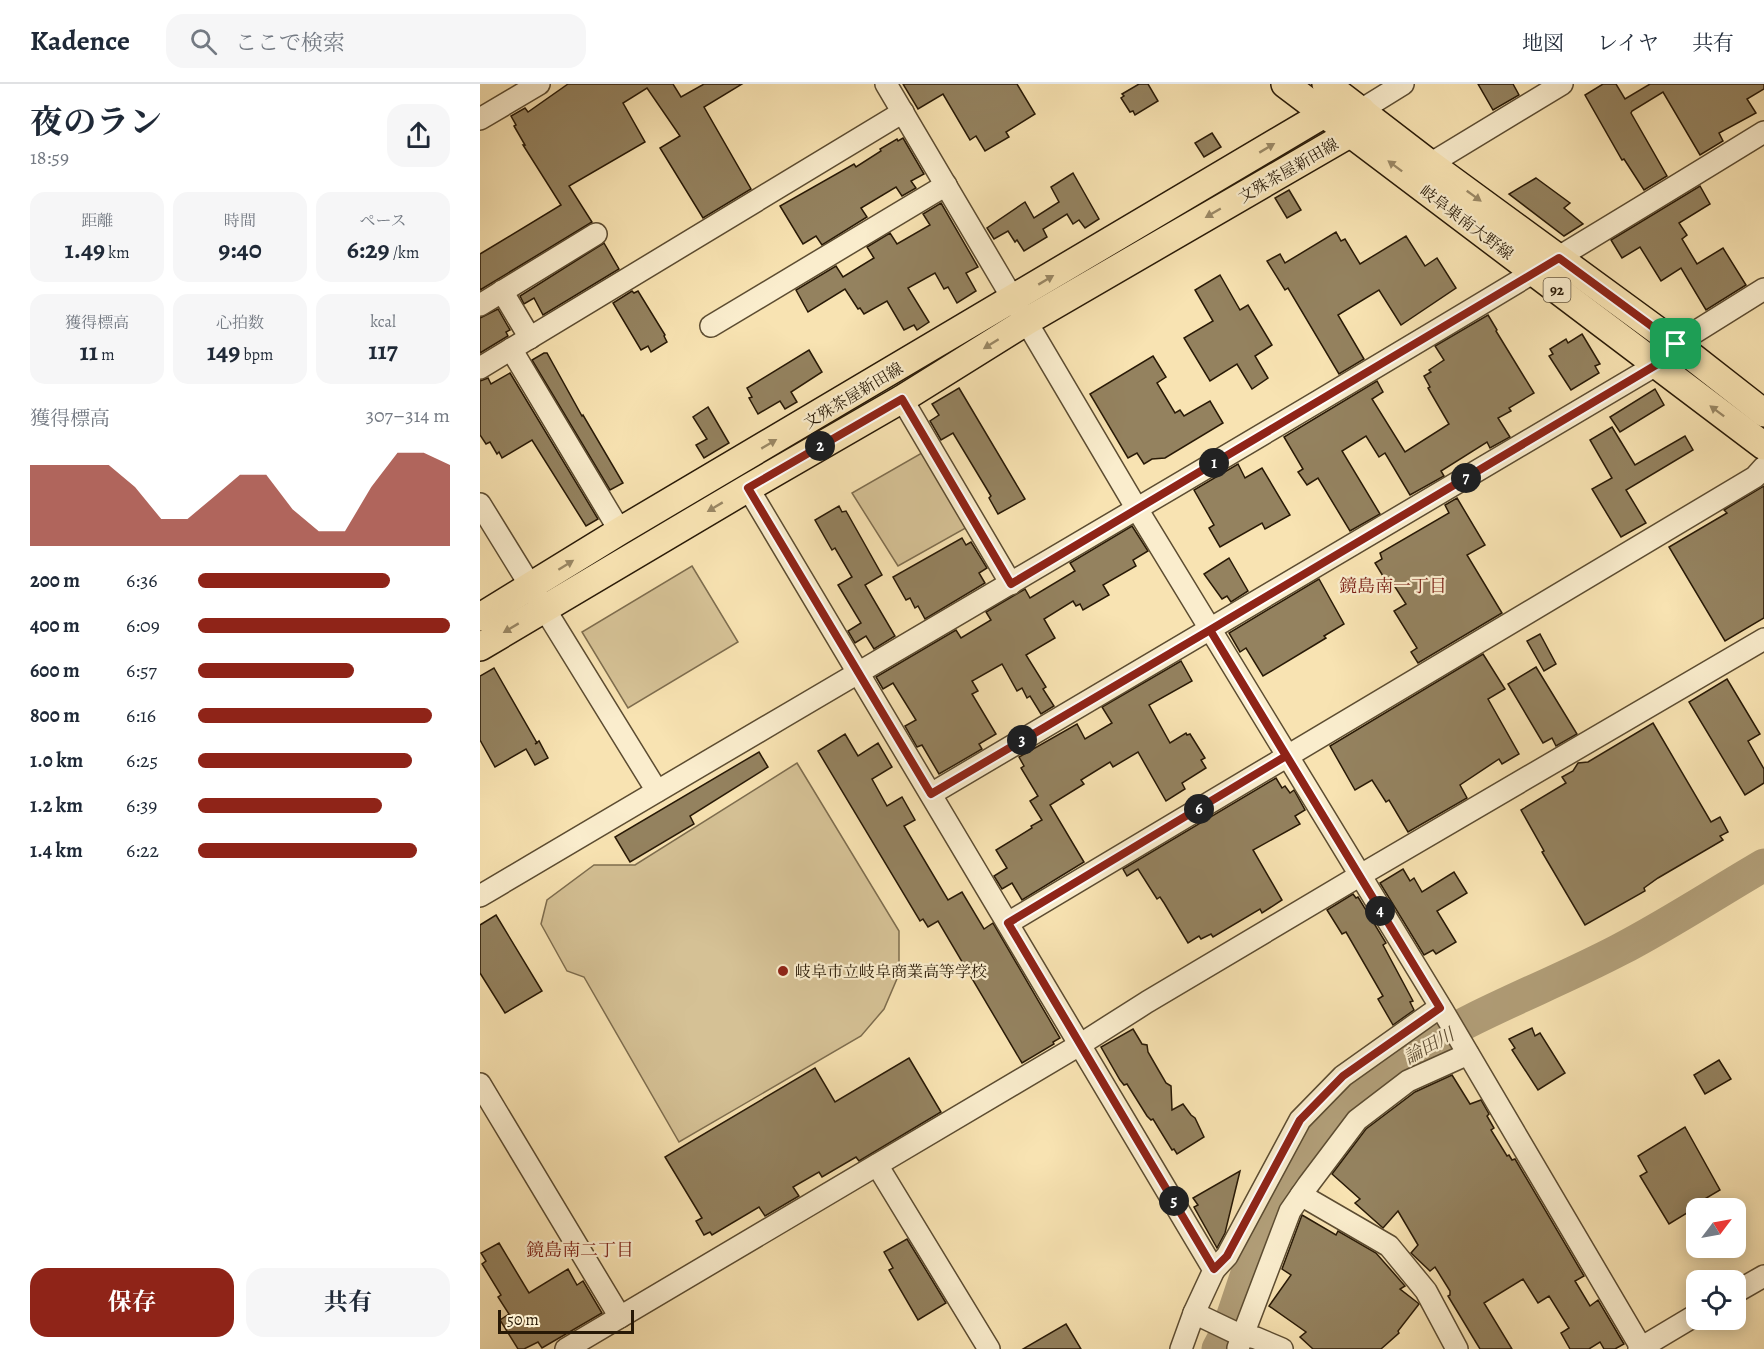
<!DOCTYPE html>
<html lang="ja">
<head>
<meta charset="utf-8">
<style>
	body { margin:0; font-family:Alegreya,"Noto Serif JP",serif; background:#f6f6f7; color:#1f2937; height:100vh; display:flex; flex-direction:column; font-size:22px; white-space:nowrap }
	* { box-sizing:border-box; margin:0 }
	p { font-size:20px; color:#747a83 }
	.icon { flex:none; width:33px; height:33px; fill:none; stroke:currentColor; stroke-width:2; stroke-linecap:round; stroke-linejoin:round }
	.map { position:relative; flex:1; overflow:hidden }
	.details { display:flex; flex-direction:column; background:#fff; width:480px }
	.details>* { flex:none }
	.needle { width:39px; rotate:58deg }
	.controls { position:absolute; left:1206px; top:1114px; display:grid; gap:12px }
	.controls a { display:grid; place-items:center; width:60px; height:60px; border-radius:12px; background:#fff; box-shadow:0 3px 15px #0003; font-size:30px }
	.scale { position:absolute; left:18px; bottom:15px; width:136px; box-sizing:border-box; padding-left:6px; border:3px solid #281906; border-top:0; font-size:16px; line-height:21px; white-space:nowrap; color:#281906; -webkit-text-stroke:4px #faedcd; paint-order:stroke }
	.pin { position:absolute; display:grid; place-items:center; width:51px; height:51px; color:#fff; margin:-26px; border-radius:12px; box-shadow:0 3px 9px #0006 }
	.km { position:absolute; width:30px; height:30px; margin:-15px; border-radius:50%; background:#222; color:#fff; font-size:16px; line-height:30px; text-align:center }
	.round { display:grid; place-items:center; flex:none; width:63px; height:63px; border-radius:18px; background:#f6f6f7 }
	.overview { display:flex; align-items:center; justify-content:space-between; height:102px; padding:0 30px }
	h1 { font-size:33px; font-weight:700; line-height:45px }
	.figures { display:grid; grid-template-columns:repeat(3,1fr); gap:9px; height:102px; padding:6px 30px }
	.figures div { display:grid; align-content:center; border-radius:15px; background:#f6f6f7; text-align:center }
	.figures b { font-size:26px; font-weight:700 }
	.figures small { font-size:16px; font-weight:400 }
	.figures p { font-size:16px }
	.chart { height:168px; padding:12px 30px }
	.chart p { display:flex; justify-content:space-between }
	.chart svg { width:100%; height:108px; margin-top:6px; fill:#8f2418; opacity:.7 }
	.cta { display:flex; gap:12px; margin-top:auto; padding:12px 30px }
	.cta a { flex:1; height:69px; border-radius:18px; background:#8f2418; color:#fff; font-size:24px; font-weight:700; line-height:69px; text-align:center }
	.cta a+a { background:#f6f6f7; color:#1f2937 }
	ul { padding:0 30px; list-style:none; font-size:20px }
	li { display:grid; grid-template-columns:96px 72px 1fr; align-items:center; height:45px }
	li i { height:15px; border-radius:8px; background:#8f2418 }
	header { display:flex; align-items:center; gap:36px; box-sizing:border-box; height:84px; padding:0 30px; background:#fff; border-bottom:2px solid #e0e1e3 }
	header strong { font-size:28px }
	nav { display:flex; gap:33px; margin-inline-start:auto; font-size:21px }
	.search { width:420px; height:54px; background:#f6f6f7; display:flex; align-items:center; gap:15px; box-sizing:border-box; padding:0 21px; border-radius:18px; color:#747a83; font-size:22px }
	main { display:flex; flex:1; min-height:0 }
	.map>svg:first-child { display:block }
</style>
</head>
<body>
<header>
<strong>Kadence</strong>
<div class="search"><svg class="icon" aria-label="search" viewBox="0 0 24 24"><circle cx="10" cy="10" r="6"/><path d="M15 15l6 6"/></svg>ここで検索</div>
<nav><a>地図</a><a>レイヤ</a><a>共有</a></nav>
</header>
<main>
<section class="details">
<div class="overview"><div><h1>夜のラン</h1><p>18:59</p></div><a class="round"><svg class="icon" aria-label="share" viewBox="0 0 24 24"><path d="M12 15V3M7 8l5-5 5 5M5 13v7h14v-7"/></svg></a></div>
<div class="figures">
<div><p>距離</p><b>1.49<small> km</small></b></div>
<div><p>時間</p><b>9:40</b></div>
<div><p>ペース</p><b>6:29<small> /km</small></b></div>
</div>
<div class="figures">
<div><p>獲得標高</p><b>11<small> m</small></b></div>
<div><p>心拍数</p><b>149<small> bpm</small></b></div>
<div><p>kcal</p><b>117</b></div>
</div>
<div class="chart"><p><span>獲得標高</span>307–314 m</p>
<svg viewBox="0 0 160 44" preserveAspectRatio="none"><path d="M0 44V11L10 11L20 11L30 11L40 20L50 33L60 33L70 24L80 15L90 15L100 29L110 38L120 38L130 20L140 6L150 6L160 11V44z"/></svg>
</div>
<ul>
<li><b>200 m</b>6:36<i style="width:76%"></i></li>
<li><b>400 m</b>6:09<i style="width:100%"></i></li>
<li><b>600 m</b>6:57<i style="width:62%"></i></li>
<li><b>800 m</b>6:16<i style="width:93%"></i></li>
<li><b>1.0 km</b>6:25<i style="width:85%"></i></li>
<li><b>1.2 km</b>6:39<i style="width:73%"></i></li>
<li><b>1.4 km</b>6:22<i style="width:87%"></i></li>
</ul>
<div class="cta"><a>保存</a><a>共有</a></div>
</section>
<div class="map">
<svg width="1284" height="1265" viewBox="0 0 1284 1265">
	<rect width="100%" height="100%" fill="#f8e3b2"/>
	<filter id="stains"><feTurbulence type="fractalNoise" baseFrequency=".00333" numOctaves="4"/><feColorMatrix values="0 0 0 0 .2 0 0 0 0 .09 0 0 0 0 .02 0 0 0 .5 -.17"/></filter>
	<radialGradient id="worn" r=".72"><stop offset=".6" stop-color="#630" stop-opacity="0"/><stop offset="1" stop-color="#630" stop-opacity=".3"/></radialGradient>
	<g fill="#d5c195" stroke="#7e6d4e" stroke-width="1.5">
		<polygon points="447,366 491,441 418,482 372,409"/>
		<polygon points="212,482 258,558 148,624 102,548"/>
		<polygon points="317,679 419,847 419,890 404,925 381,952 199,1058 104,893 87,887 61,840 67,816 114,781 155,781"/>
	</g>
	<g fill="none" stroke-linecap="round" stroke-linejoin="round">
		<path stroke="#b19e78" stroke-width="33" d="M738 1265 747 1248C762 1207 774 1164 791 1124 799 1105 815 1083 827 1066 903 958 1028 924 1139 866 1189 840 1236 809 1284 781"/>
	</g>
	<g fill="#94825f" stroke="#281906" stroke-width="1.5">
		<polygon points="88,0 193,0 201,13 224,0 262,0 224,23 271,105 223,134 180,64 200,52 167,4 143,19 165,58 89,102 112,138 0,206 0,170 81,121 43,61 45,61 34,42 36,41 31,32 45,24 48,28"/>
		<polygon points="423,0 537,0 555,30 526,48 529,53 505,67 496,52 490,56 463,10 438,25"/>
		<polygon points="659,0 668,0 678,17 655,31 653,27 650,28 641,14 644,12 642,10"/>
		<polygon points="998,0 1033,0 1039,11 1013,26"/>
		<polygon points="1123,0 1136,0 1145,15 1170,0 1284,0 1284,5 1267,15 1276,29 1239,49 1243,57 1220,71 1183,8 1152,27 1151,29 1187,92 1164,106 1144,75 1142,76 1105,11"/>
		<polygon points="732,49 741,63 724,73 715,59"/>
		<polygon points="423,54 444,90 431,97 436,104 422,112 416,103 381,124 387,133 342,161 336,152 323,160 300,122 374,80 376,83 401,67 400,65 417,55 418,57"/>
		<polygon points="593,89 619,135 605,144 599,136 593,140 587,130 563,145 567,153 544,167 537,156 535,158 528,147 514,155 507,144 545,118 554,134 579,118 571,103"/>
		<polygon points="1056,94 1090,119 1084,124 1103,140 1084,152 1029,110"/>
		<polygon points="1220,102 1230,120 1199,139 1207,151 1202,155 1217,180 1243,164 1266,201 1226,226 1201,184 1181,197 1160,163 1142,174 1131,156"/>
		<polygon points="809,106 821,126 807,134 795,114"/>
		<polygon points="461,119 498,183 486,189 496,207 477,219 468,203 464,205 455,189 428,204 449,238 437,246 434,241 424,246 407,217 384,230 380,224 378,225 365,205 328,228 316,206 356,182 363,193 394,174 387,163 410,149 417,160 450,141 443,130"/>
		<polygon points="856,148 861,157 865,155 880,180 926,152 945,182 957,174 976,204 921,241 899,206 858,231 884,275 859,290 808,204 805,206 787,177 800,170 805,179"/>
		<polygon points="124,159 139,185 63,231 54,214 44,220 40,212"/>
		<polygon points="740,191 760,226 768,221 792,261 775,272 788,294 772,305 757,280 730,297 704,254 733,237 715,206"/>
		<polygon points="152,207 154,209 158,207 185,251 184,252 187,258 171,268 168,262 161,266 133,219"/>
		<polygon points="18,225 30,246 26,248 28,252 0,269 0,234"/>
		<polygon points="1008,231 1017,246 1016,247 1054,309 1029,324 1031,327 1018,334 1030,353 1010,364 1007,358 961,387 964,392 930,411 905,369 899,373 886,352 862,367 900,430 870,447 838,394 827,401 818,388 823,385 804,353 897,297 903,308 892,315 925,368 969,340 948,304 950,303 944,292 951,288 949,286 964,276 955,262"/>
		<polygon points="1102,250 1120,280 1115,282 1119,289 1091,306 1069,272 1073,270 1070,265 1086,255 1088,259"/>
		<polygon points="329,266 342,288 311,308 317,318 305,325 300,317 278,330 269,314 272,313 267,304"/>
		<polygon points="64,269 67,269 102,332 103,331 143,399 130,406 52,276"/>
		<polygon points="673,272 686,293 677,299 695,329 700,326 704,332 730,317 743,339 685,374 672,375 664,380 657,369 648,374 610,310"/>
		<polygon points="30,289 118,435 106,442 52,356 22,374 19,368 17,370 10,358 6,360 0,351 0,297 8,294 11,300"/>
		<polygon points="479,304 545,415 518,430 509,414 511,412 473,349 461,356 450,337 459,331 452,320"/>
		<polygon points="1175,305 1184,321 1140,348 1130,333"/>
		<polygon points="228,323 249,359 224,374 216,361 227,355 213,333"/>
		<polygon points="1132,343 1155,381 1205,352 1213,366 1146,406 1166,439 1141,453 1112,405 1132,394 1110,356"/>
		<polygon points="758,380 765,394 782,384 810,431 785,445 782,439 740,463 729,444 734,441 714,406"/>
		<polygon points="1284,402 1284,534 1245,557 1189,463 1247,429 1244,426"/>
		<polygon points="977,414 1005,461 987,471 1022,529 938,579 931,568 937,564 914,527 926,520 910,495 906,497 895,479 902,475 900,469 969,429 965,421"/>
		<polygon points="359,422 362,428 366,427 402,491 385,501 415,552 394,565 386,552 375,559 368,547 381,539 358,501 372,493 355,464 352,466 335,436"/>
		<polygon points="652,442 668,467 653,476 656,482 623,501 629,511 603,526 600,520 596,522 593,517 564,535 575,554 546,571 566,603 563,605 574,622 561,630 550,612 547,614 542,604 537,607 522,580 492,597 498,607 492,610 516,650 499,660 502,665 459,690 442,661 437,663 425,642 436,636 413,599 403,605 396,593 476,546 481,554 511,536 506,528 545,505 550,514 595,487 590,479"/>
		<polygon points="482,454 486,461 491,458 507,484 499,489 505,499 445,535 438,522 435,524 430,514 426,516 413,493"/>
		<polygon points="749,474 768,507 751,518 747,512 742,515 724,490"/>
		<polygon points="839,495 864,540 844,552 846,554 783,592 766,564 760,568 749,549"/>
		<polygon points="1060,550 1076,580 1064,587 1047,557"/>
		<polygon points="1003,570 1025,605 1008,615 1039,670 1022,680 1019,675 980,701 987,714 928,748 909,716 906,718 892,696 875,706 850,662"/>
		<polygon points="701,577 712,597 669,621 690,659 706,649 707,651 710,650 725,674 721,676 726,684 702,699 705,705 686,717 658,668 633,683 630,678 601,696 604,700 570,721 604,778 542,816 532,799 522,805 514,792 527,784 516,766 552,744 551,742 562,736 550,717 558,712 541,684 544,682 539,673 597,640 605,655 632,639 622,623"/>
		<polygon points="1056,583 1097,650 1076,662 1072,654 1063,659 1028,600"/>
		<polygon points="14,584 57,659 55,660 59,657 68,674 55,681 46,665 15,683 0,656 0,592"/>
		<polygon points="1247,595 1280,650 1268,657 1284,685 1284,699 1265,711 1209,618"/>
		<polygon points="1173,639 1231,738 1240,733 1248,748 1240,752 1243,756 1178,794 1164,804 1165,807 1105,841 1062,768 1064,767 1041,726 1086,699 1082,693 1093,687 1098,679 1108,678"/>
		<polygon points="365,650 378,672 398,659 412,683 392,695 407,722 422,713 435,736 424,742 468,816 482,808 504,845 513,839 580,954 573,958 574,960 542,979 458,837 448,843 443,835 440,837 338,667"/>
		<polygon points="279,668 288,683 210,732 214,740 150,778 135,753"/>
		<polygon points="796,694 802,704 805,702 810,709 814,706 825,726 815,732 820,740 773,766 802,816 782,829 780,825 733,853 731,850 721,855 719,852 708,859 684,819 680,813 677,815 658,785 647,792 643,785"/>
		<polygon points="923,785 930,797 934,794 942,808 974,788 987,809 957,827 976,858 956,870 953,866 944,871 900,799"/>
		<polygon points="873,810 876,814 878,813 906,859 903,861 933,917 930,918 934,926 913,941 898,915 903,912 866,848 862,850 847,826"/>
		<polygon points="16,831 62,907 25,929 0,889 0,841"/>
		<polygon points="1052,944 1055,952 1060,949 1085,989 1058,1006 1032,966 1035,964 1029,955"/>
		<polygon points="653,945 662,960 667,961 668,968 679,987 686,999 691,1002 692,1026 703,1020 711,1031 715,1034 724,1053 697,1070 694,1065 692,1066 673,1035 671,1036 667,1032 647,1000 644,1001 640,996 621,963"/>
		<polygon points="429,974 461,1028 379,1077 376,1073 342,1093 339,1088 313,1103 319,1112 285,1132 279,1123 232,1151 230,1148 224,1151 216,1137 222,1134 185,1073 335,984 355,1018"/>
		<polygon points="1239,976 1251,995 1225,1010 1214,991"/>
		<polygon points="972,991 990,1020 1001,1016 1009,1030 1007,1032 1014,1044 1011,1046 1027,1072 1029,1071 1032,1076 1035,1075 1104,1192 1095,1197 1110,1222 1118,1216 1144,1260 1135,1265 1124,1265 1120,1258 1109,1265 1090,1265 1081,1249 1089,1244 1069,1212 1058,1219 1043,1195 1004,1219 1032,1265 1000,1265 968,1212 970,1211 970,1207 955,1183 950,1187 931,1169 938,1161 918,1127 903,1144 875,1119 880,1115 852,1090 886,1045 935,1008"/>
		<polygon points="1205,1043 1240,1106 1211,1123 1212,1126 1189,1140 1160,1092 1167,1088 1158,1072"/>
		<polygon points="760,1087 745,1149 737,1164 714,1123 718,1121 713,1114"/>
		<polygon points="822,1131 856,1151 858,1147 896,1169 925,1202 920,1205 938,1219 939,1220 918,1247 919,1249 901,1265 833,1265 820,1253 826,1248 789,1222 811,1191 802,1185"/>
		<polygon points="427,1155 466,1219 438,1236 409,1186 413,1184 404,1168"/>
		<polygon points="19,1159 49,1209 88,1185 97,1201 103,1197 122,1229 62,1264 58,1258 44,1265 38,1265 20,1236 29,1230 18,1213 21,1211 2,1180 6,1177 1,1169"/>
		<polygon points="586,1240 601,1265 543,1265"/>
	</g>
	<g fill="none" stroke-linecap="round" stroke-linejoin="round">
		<g stroke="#5c4c31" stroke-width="24">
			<g id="minor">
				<polyline points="406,0 657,425 963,927 1162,1265"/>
				<polyline points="881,26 923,0"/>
				<polyline points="0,35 59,0"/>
				<polyline points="950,80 1082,0"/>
				<polyline points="22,207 50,254"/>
				<polyline points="0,221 116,150"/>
				<polyline points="231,242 466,101"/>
				<polyline points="31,265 140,447"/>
				<polyline points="0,284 423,28"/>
				<polyline points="422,315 531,500"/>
				<polyline points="268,404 734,1186 714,1229 758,1250 776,1254 802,1265"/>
				<polyline points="0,420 177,707"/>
				<polyline points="451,710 1176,281 1196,260 1284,205"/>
				<path d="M0 812C428 558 860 309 1284 48"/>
				<polyline points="528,839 1275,393 1284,383"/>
				<polyline points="0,1000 140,1233"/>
				<polyline points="397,1081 509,1265"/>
				<polyline points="821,1111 909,1162 946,1207 977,1265"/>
				<polyline points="734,1186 747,1172 820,1036 863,992 960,923"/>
				<polyline points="1256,1208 1284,1192"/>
				<polyline points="758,1264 810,1127 828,1101 877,1036 928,997 988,970"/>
				<polyline points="86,1265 601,960 667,918 879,792 1284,555"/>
				<polyline points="701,1265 714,1229"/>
				<polyline points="1159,1265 1216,1231"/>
			</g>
		</g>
		<g stroke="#281906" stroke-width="30">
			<g id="major">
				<polyline points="805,0 1284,362"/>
				<polyline points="846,0 950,80 1196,260 1284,329"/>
				<polyline points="0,533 140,447 844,30 881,26"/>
				<polyline points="0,563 268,404 422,315 547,237 871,49 881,26"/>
			</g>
		</g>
		<use href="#minor" stroke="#faedcd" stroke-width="21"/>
		<use href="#major" stroke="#f8e3b2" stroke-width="27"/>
	</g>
	<defs><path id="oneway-solid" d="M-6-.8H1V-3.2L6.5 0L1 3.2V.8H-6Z" transform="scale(1.5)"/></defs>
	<g fill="#9a8865">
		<use href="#oneway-solid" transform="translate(787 64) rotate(-31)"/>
		<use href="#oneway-solid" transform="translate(915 82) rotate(-143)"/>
		<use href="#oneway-solid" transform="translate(994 112) rotate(36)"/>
		<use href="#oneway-solid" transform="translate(733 129) rotate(150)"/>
		<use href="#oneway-solid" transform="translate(566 196) rotate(-31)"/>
		<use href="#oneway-solid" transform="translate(511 260) rotate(148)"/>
		<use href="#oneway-solid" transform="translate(1237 327) rotate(-143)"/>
		<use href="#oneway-solid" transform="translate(289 360) rotate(-31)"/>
		<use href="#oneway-solid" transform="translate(235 423) rotate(149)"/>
		<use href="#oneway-solid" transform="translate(86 481) rotate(-32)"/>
		<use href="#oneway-solid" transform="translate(31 544) rotate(149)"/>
	</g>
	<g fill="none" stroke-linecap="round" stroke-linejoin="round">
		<g stroke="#fff" stroke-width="12">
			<polyline id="route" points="1196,260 1079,174 531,500 422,315 268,404 451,710 730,546 960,924 863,992 820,1036 747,1172 734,1185 528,839 806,672 730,546 1176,281 1196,260"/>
		</g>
		<use href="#route" stroke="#8f2418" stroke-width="8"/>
	</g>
	<circle fill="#8f2418" stroke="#faedcd" stroke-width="2" cx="303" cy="887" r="6"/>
	<g text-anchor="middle" stroke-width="4.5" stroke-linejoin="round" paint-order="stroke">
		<rect fill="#faedcd" stroke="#675942" stroke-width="1.5" x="1063.5" y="194" width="27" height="24" rx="4.5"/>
		<g font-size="15" font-weight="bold" fill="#281906">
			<text x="1077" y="211">92</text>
		</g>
		<g font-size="16" fill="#281906" stroke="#faedcd">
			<text transform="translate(808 86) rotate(-30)" y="6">文殊茶屋新田線</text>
			<text transform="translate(987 138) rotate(37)" y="6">岐阜巣南大野線</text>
			<text transform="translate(373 311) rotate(-31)" y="6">文殊茶屋新田線</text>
		</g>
		<g font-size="16" fill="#281906" stroke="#faedcd" text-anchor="start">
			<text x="315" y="893">岐阜市立岐阜商業高等学校</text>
		</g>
		<g font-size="18" fill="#7a1f14" stroke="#faedcd">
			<text x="913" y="508">鏡島南一丁目</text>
			<text x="100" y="1172">鏡島南二丁目</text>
		</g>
		<g font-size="18" font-style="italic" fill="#5f4e34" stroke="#faedcd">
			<text transform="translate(949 962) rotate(-29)" y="6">論田川</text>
		</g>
	</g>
	<rect width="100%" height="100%" filter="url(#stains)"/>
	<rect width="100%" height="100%" fill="url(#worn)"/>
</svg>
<div class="controls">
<a><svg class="needle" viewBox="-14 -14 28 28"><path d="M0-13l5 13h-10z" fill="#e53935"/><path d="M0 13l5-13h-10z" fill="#747a83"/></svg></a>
<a><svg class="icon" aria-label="locate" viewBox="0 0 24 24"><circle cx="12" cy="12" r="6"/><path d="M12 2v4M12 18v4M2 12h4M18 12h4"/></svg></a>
</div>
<div class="scale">50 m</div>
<div class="pin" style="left:1196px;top:260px;background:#1e9e55"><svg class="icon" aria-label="arrive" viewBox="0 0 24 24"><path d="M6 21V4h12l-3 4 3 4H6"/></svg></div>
<b class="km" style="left:734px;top:379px">1</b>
<b class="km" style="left:340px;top:362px">2</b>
<b class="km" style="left:542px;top:656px">3</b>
<b class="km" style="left:900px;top:827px">4</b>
<b class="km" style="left:694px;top:1117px">5</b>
<b class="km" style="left:719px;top:725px">6</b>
<b class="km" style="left:986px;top:394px">7</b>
</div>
</main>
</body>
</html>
